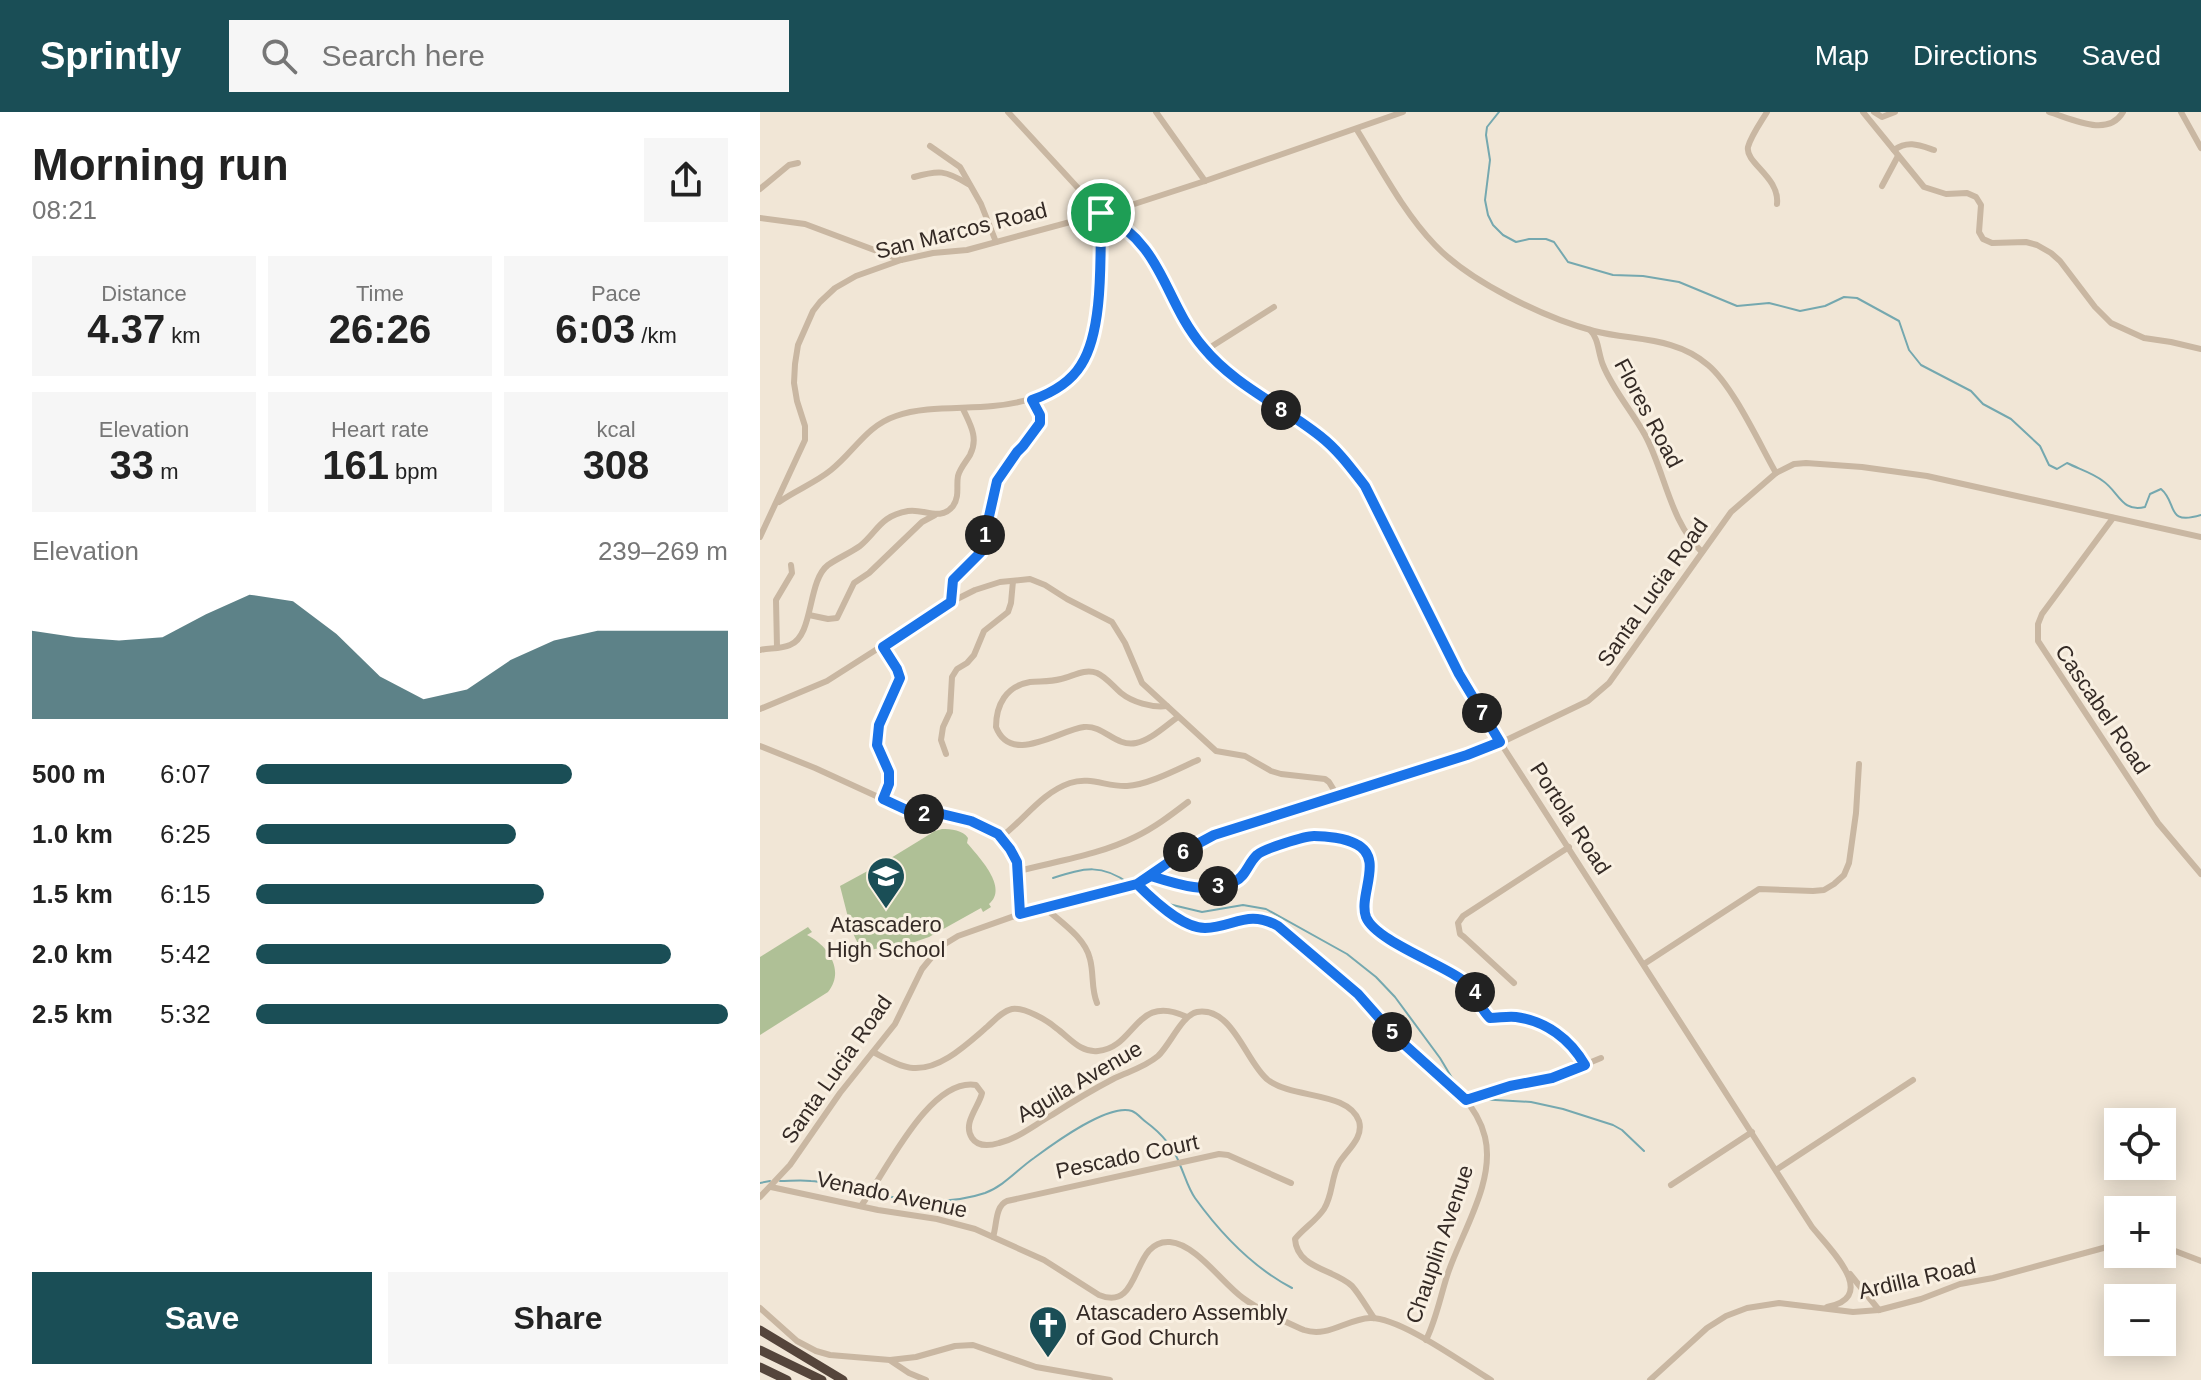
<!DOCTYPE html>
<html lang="en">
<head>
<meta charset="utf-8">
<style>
	body { margin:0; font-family:Arial,sans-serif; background:#f6f6f6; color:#222; height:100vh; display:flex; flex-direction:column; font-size:30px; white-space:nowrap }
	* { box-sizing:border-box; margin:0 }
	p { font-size:26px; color:#767676 }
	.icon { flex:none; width:44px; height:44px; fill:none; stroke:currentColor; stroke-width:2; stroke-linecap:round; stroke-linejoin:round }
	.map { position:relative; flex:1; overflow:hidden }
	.panel { display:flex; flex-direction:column; background:#fff; width:760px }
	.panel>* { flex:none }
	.buttons { position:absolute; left:1344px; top:996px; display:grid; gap:16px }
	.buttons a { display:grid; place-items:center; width:72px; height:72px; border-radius:0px; background:#fff; box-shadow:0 4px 20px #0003; font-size:40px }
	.pin { position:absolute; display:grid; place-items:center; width:68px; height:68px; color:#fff; margin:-34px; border:4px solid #fff; border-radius:50%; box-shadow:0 2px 8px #0007 }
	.km { position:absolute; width:40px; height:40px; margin:-20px; border-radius:50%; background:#222; color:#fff; font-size:22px; line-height:40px; text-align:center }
	.round { display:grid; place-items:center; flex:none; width:84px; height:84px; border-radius:0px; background:#f6f6f6 }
	.headline { display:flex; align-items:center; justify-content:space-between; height:136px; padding:0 32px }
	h1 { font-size:44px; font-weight:700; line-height:60px }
	.metrics { display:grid; grid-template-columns:repeat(3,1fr); gap:12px; height:136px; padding:8px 32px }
	.metrics div { display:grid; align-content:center; border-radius:0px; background:#f6f6f6; text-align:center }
	.metrics b { font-size:40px; font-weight:700 }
	.metrics small { font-size:22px; font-weight:400 }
	.metrics p { font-size:22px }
	.chart { height:224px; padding:16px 32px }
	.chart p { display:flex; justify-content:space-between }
	.chart svg { width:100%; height:144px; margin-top:8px; fill:#1a4e56; opacity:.7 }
	.primary-button { display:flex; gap:16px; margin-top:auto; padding:16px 32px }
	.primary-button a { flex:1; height:92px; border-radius:0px; background:#1a4e56; color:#fff; font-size:32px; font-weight:700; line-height:92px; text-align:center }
	.primary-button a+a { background:#f6f6f6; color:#222 }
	ul { padding:0 32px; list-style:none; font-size:26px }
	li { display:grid; grid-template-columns:128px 96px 1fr; align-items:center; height:60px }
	li i { height:20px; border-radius:10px; background:#1a4e56 }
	header { display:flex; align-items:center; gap:48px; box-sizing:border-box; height:112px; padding:0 40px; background:#1a4e56; color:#fff }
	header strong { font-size:38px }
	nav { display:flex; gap:44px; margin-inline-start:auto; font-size:28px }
	.search { width:560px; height:72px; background:#f6f6f6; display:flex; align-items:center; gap:20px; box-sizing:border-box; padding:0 28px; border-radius:0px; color:#767676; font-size:30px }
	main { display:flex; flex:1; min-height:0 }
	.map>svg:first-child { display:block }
</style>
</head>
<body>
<header>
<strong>Sprintly</strong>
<div class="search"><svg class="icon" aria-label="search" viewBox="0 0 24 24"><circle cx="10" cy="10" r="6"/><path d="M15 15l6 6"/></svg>Search here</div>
<nav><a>Map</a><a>Directions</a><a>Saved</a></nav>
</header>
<main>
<section class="panel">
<div class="headline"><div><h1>Morning run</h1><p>08:21</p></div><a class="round"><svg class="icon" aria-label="share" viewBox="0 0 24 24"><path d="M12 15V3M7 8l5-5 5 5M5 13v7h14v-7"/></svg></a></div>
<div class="metrics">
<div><p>Distance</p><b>4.37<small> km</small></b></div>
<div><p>Time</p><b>26:26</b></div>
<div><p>Pace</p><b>6:03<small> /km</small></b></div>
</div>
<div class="metrics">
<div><p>Elevation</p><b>33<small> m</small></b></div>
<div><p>Heart rate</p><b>161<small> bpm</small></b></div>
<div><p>kcal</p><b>308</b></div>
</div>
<div class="chart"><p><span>Elevation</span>239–269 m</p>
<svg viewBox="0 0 160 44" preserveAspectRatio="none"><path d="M0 44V17L10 19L20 20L30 19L40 12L50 6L60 8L70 18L80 31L90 38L100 35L110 26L120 20L130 17L140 17L150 17L160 17V44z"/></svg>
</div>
<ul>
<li><b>500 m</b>6:07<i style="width:67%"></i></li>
<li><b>1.0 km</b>6:25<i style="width:55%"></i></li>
<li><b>1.5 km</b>6:15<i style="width:61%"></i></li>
<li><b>2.0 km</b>5:42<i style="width:88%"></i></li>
<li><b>2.5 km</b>5:32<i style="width:100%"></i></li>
</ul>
<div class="primary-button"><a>Save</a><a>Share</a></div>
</section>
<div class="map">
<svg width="1441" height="1268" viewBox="0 0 1441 1268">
	<rect width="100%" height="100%" fill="#f1e6d6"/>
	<g fill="#afc096">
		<path d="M182 717C191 717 203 718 208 726L207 731C219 745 249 776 229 792L231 795 223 800 221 796 169 825 146 833 127 834 107 839 100 836 91 817 80 774 126 749 175 719Z"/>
		<path d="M48 815 52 820 47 823C69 834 85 859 68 880L0 923V845Z"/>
	</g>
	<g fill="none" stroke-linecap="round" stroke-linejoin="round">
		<g stroke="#75a8af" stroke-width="2">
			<path d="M739 0 727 15 726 23 730 48 725 88 728 103 733 113 743 123 756 130 769 127H786L794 130 808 150 853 163 883 164 919 170 977 194 1009 191 1040 199 1065 194 1084 185 1097 186 1139 209 1149 238 1161 253 1211 279 1223 292 1251 307 1280 334 1289 353 1297 357 1307 351C1319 357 1333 361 1343 369 1359 380 1362 401 1385 395L1390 382 1401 377C1418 391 1405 414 1441 403"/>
			<path d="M293 766C325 756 341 751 370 772"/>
			<polyline points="400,790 442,800 483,793 506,797 587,842 616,865 635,885 680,946 692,966 708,983"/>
			<polyline points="718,987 771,990 803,997 853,1013 862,1018 884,1039"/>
			<path d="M20 1069C30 1069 41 1068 51 1069 61 1069 71 1073 81 1075 128 1085 178 1097 225 1081 244 1074 258 1057 274 1046 293 1032 348 991 372 999 377 1001 382 1007 386 1010 401 1021 414 1036 420 1053 425 1064 428 1076 435 1086 461 1122 492 1155 532 1176"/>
			<polyline points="0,1071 10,1069"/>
		</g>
		<g stroke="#c9b7a2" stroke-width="6">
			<path d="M248 0 341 101 369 119 385 135 397 154 422 204 442 234 455 249 497 283 558 323 586 348 605 374 699 562 740 630 1052 1115C1068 1135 1121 1185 1067 1195"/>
			<polyline points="396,0 445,69"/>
			<path d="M1007 0C1001 10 991 24 988 35 985 51 1020 65 1017 92"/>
			<polyline points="1103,0 1164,75 1186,82 1207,81 1216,85 1221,93 1219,120 1223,127 1232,131 1266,130 1277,133 1291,141 1300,149 1335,195 1351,211 1384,226 1411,230 1441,237"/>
			<polyline points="1114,0 1122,5 1135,0"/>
			<path d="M1289 0C1312 7 1348 26 1363 0"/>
			<polyline points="1421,0 1441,36"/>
			<path d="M597 18C620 55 644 101 675 133 710 170 785 206 834 219 873 229 915 224 948 253 973 274 999 331 1016 361"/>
			<polyline points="170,34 200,55 221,92 236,130"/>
			<path d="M1134 38C1148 28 1159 33 1174 38"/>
			<path d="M154 65C179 58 185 58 208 72"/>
			<polyline points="1122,74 1138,44"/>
			<polyline points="0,77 29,53 38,51"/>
			<polyline points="0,106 45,112 141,148"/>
			<path d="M830 218C839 227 838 241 843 253 853 278 872 299 885 323 905 360 910 410 942 440"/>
			<polyline points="446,238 514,195"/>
			<path d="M19 390C36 378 55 371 71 358 94 340 106 314 136 304 164 294 203 297 233 294 354 283 338 196 341 101"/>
			<polyline points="1353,406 1282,502 1278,512 1278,529 1398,711 1441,762"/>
			<polyline points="0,425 45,328 45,314 37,289 34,271 35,252 38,233 53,199 60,190 75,176 96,164 141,148 173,141 207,138 362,96 445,69 643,0"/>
			<polyline points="191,490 193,468 221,440 237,369 257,340 280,311 280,303 272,288"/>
			<polyline points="49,503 68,507 77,506 94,471 109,461 162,410 175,403"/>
			<polyline points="17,535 16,488 32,461 31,453"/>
			<polyline points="123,535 137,557 140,566 119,613 117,633 129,660 129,672 123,687"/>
			<path d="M0 538C9 536 21 537 30 533 54 524 47 469 68 453 78 446 90 441 100 434 118 419 120 404 148 399 163 396 181 410 193 394 200 384 196 374 198 364 200 356 206 350 210 343 219 326 210 312 203 297"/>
			<path d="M407 594C392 596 372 590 361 581 353 574 346 565 337 561 324 556 312 565 301 567 290 570 280 569 270 570 246 574 236 593 236 615 251 654 299 618 324 615 344 613 355 635 376 631 391 628 405 614 418 605"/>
			<polyline points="0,597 67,569 191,490 215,478 240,470 270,467 285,473 307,487 352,510 365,531 382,571 456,639 485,644 511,659 521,662 565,667 569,670 577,683"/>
			<polyline points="0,634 55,656 151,700 198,705 232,718 246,731 257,750 260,802"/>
			<polyline points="186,642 181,628 183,615 190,600 192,565 197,557 207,551 214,543 224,519 248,500 251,491 253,469"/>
			<path d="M241 725C264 708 281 681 310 671 330 664 347 675 367 674 388 673 418 657 438 648"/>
			<path d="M259 759C297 749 339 743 375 725 394 716 411 703 428 690"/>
			<path d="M391 764C416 772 448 783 474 770 486 765 488 751 497 743 503 737 545 724 554 724 566 724 585 726 596 732 625 747 595 787 609 811 618 828 681 853 701 867 717 878 717 894 730 906 739 906 747 904 756 905 786 909 810 927 825 953"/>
			<path d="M377 772C392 787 422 816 445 816 474 815 487 798 518 814 544 837 572 857 597 881 611 895 623 912 638 926 668 955 715 982 725 1025 736 1070 700 1123 687 1164 680 1186 676 1208 666 1228"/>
			<path d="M284 795C299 809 325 825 330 847 334 862 331 877 337 891"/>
			<polyline points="884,852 999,777 1053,779 1064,778 1074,772 1084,763 1089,751 1096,701 1099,652"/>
			<polyline points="754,871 704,825 700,822 698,811 703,804 809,735"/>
			<path d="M113 940C125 946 140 955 153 956 181 958 208 931 227 915 234 909 242 899 252 897 264 895 287 908 296 916 309 925 320 941 338 939 376 936 375 880 427 905"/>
			<polyline points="706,988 750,974 792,966 841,946"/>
			<polyline points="1016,1058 1153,968"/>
			<polyline points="911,1073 992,1020"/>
			<path d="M11 1075 118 1098 177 1107 215 1117 284 1148 339 1183C383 1201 370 1127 410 1130 436 1132 463 1172 483 1186 502 1200 524 1209 544 1218 568 1226 587 1207 610 1206 640 1205 704 1252 731 1268"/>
			<polyline points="0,1085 30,1053 80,981 135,912 162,857 180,835 198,824 260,802 380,771 428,737 454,723 736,633 828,589 849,571 971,400 1016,361 1034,352 1046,351 1102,355 1167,364 1441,425"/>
			<path d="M101 1094C125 1062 169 965 216 973L222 981C219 995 202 1011 212 1026 218 1035 229 1034 239 1031 259 1026 274 1013 292 1003 312 990 334 977 355 966 370 959 385 955 398 944 410 933 422 903 437 900 473 894 486 951 508 968 533 987 588 979 599 1009 604 1026 587 1038 579 1051 571 1065 573 1083 564 1097 556 1109 544 1116 535 1127 537 1157 574 1157 592 1174 600 1183 607 1196 614 1206"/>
			<path d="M233 1125C237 1113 235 1094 247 1089L459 1042 468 1043 531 1071"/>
			<polyline points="1402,1134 1441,1149"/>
			<polyline points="1090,1162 1119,1198"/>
			<polyline points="0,1196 37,1229 56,1239 70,1243 130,1248 156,1245 195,1234 213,1233 276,1255 350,1268"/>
			<polyline points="131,1249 149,1261 166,1268"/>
			<polyline points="890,1268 947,1216 966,1204 987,1196 1019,1191 1093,1200 1119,1198 1161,1187 1200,1172 1233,1166 1358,1132"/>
		</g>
		<g stroke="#55453b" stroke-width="9">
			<polyline points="0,1218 83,1268"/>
			<polyline points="0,1238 62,1268"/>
			<polyline points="0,1255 27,1268"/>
		</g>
	</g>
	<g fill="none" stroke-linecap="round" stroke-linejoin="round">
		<g stroke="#fff" stroke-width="16">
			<path id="route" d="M341 101C340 143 344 218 321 253 310 271 292 281 272 288L280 303V311L263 334 257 340 237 369 221 440 193 468 191 490 123 535 137 557 140 566 119 613 117 633 129 660V672L123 687 151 700 182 702 211 709 238 722 250 737 257 750 260 802 377 772 391 764C416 772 448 783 474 770 486 765 488 751 497 743 503 737 545 724 554 724 566 724 585 726 596 732 625 746 598 783 606 805 615 828 679 851 701 867 717 878 717 894 730 906 739 906 747 904 756 905 786 909 810 927 825 953L792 966 750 974 706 988 636 925 598 882 518 814C488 797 474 815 445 816 422 816 392 787 377 772L428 737 454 723 707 643 740 630 699 562 605 374C591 356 578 338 560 324 521 293 475 274 443 235 402 186 405 134 341 101"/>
		</g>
		<use href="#route" stroke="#1a73e8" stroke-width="10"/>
	</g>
	<defs>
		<g id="school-pin" transform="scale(2)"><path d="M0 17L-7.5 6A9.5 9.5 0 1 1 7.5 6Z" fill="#1a4e56" stroke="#f9f0e2"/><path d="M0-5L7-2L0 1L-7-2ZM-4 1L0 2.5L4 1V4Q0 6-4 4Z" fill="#fff"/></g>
		<g id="church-pin" transform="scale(2)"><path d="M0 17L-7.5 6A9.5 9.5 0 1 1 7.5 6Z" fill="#1a4e56" stroke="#f9f0e2"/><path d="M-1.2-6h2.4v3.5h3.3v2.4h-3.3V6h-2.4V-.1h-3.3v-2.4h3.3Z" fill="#fff"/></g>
	</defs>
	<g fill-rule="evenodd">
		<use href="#school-pin" x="126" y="764"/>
		<use href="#church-pin" x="288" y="1213"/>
	</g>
	<g text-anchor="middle" stroke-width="6" stroke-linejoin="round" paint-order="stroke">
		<g font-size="22" fill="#342a25" stroke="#f9f0e2">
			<text transform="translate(201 118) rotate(-14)" y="8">San Marcos Road</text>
			<text transform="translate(889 301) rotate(62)" y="8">Flores Road</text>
			<text transform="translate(892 480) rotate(-55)" y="8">Santa Lucia Road</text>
			<text transform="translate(1343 597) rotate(56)" y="8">Cascabel Road</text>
			<text transform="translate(811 706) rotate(57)" y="8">Portola Road</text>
			<text transform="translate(76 957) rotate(-55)" y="8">Santa Lucia Road</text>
			<text transform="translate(319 969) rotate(-30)" y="8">Aguila Avenue</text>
			<text transform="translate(367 1044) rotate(-12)" y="8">Pescado Court</text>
			<text transform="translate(132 1082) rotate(12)" y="8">Venado Avenue</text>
			<text transform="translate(679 1132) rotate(-71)" y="8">Chauplin Avenue</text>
			<text transform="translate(1157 1166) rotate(-13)" y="8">Ardilla Road</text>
		</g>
		<g font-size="22" fill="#342a25" stroke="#f9f0e2">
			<text x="126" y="820">Atascadero<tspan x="126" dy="25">High School</tspan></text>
			<text x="316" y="1208" text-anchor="start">Atascadero Assembly<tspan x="316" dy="25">of God Church</tspan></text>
		</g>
	</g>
</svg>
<div class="buttons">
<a><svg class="icon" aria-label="locate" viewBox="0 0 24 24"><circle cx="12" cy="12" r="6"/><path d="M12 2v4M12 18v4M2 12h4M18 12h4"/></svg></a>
<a>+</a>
<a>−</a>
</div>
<div class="pin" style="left:341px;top:101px;background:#1e9e55"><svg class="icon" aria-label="arrive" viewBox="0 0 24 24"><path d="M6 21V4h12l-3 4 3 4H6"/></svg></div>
<b class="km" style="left:225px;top:423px">1</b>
<b class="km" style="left:164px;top:702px">2</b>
<b class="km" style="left:458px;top:774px">3</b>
<b class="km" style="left:715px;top:880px">4</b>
<b class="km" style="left:632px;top:920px">5</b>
<b class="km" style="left:423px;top:740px">6</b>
<b class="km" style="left:722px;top:601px">7</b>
<b class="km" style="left:521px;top:298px">8</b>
</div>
</main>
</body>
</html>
